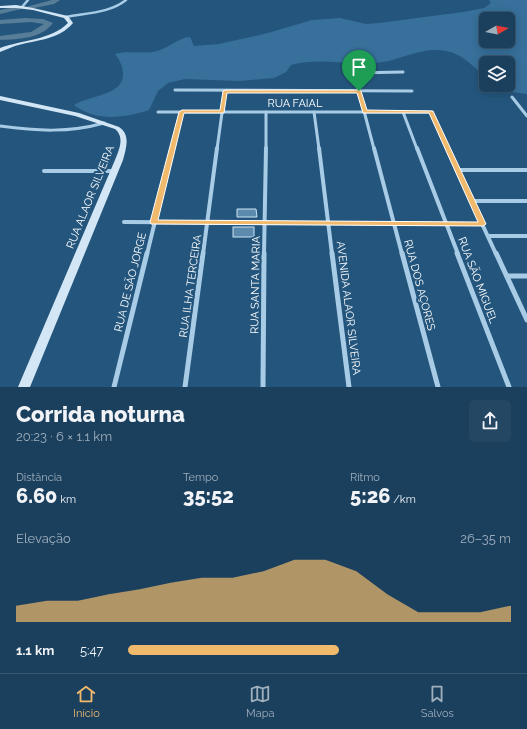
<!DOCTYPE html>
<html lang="pt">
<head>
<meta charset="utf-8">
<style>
	body { margin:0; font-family:Raleway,sans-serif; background:#244764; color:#f1f3f6; height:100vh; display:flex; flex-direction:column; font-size:15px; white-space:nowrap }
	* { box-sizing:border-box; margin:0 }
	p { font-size:13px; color:#a0afbc }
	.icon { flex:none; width:22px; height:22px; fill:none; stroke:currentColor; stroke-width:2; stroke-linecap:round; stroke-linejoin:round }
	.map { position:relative; height:387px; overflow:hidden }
	.panel { display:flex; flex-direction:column; background:#1b405e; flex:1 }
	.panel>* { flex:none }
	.needle { width:26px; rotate:81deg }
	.tools { position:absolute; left:479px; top:12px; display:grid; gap:8px }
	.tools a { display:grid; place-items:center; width:36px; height:36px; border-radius:6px; background:#1b405e; box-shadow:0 2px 10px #0003,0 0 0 1px #395973; font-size:20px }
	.pin { position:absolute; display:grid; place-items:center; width:34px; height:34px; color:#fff; margin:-41px -17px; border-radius:50% 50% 50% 0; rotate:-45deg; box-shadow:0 0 4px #0007 }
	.pin .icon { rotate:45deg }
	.round { display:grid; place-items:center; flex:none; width:42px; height:42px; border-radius:6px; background:#244764 }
	.summary { display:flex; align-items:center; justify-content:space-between; height:68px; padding:0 16px }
	h1 { font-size:22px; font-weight:800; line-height:30px }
	.metrics { display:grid; grid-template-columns:repeat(3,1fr); gap:6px; height:68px; padding:4px 16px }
	.metrics div { display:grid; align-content:center }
	.metrics b { font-size:20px; font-weight:800 }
	.metrics small { font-size:11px; font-weight:400 }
	.metrics p { font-size:11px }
	.chart { height:112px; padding:8px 16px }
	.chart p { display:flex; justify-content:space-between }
	.chart svg { width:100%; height:72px; margin-top:4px; fill:#f0b96c; opacity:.7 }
	ul { padding:0 16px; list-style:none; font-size:13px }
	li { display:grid; grid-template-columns:64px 48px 1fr; align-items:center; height:30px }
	li i { height:10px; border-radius:5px; background:#f0b96c }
	.tabs { display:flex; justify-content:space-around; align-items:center; height:56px; border-top:1px solid #395973; background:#1b405e; font-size:11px; color:#a0afbc }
	.tabs a { display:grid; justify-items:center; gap:2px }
	.tabs .on { color:#f0b96c }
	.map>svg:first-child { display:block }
</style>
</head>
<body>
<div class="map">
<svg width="527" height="387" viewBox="0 0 527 387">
	<rect width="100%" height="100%" fill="#24567d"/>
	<path fill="#37709b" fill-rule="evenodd" d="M489 0H527V94L511 92 494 85H508V63H486V78C474 67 463 54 446 51 426 47 407 56 389 61 356 68 323 56 291 65L286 72 274 78 239 81 185 79 168 83 158 91 149 110C124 118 96 122 74 105 92 94 130 96 122 67 120 61 119 59 115 54 127 50 140 54 153 52 167 50 179 37 190 37L194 46 219 44 268 33 312 20 340 18 366 24 379 23 463 12 484 8 491 3ZM486 19H508V41H486Z"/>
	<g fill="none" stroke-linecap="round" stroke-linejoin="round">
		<g fill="#587d98" fill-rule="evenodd">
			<polygon points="52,0 60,0 54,4 29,9 26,7"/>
			<polygon points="19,6 21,7 21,9 0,14 0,10"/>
			<path d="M25 18 43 19 53 23C41 39 19 39 0 40V36L31 32 44 24 31 22 0 24V20Z"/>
		</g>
	</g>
	<g fill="#5d8bae" stroke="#cbe3f5">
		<polygon points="237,209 256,209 257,217 237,217"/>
		<rect x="233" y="227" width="21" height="10"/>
	</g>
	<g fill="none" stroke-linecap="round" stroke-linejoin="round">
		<g stroke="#a8cce6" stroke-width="2.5">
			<polyline points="22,7 28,0"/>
			<path d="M66 17C86 13 110 13 126 0"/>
		</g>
		<g stroke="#a8cce6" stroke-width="3">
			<polyline points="175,90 412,91"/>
			<polyline points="512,97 527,116"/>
			<polyline points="158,112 431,112 448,149"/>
			<polyline points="314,112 319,149"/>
			<polyline points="403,112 417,149"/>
			<path d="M0 126C36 131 69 133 104 123"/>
			<polyline points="173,149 182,112"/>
			<polyline points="217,149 225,91"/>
			<polyline points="266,149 266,112"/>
			<polyline points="374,149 354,73 403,72"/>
		</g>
		<g stroke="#a8cce6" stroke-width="4">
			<polyline points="319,148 332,254"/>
			<polyline points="374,148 402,254"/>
			<polyline points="417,148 458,254"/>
			<polyline points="447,148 496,254"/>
			<polyline points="458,170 527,170"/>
			<polyline points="44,171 114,171"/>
			<polyline points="472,201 527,201"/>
			<polyline points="124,222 483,224"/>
			<polyline points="488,236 527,236"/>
			<polyline points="147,254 173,148"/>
			<polyline points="203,254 217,148"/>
			<polyline points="264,254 266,148"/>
		</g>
		<g stroke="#a8cce6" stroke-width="5">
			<polyline points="332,253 349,387"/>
			<polyline points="402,253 438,387"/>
			<polyline points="457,253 509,387"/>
			<polyline points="496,253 527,320"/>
			<polyline points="507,276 527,276"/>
			<polyline points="114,387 147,253"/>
			<polyline points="185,387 203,253"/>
			<polyline points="263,387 264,253"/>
		</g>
		<g fill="#d2e6f5" fill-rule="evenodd">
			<path d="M16 5 33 8 68 16 73 23C59 40 35 40 15 46 10 48 5 50 0 52V48C22 40 51 40 68 23L64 18 33 10 16 8H0V6Z"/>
			<path d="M0 96 79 113 119 127C131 135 126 148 123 160L30 387H18L115 160C119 150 125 137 115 129L75 116 0 100Z"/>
		</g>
	</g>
	<path fill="#f0b96c" stroke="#fff" fill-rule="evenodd" d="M225 90H359L361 91 367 110 433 111 486 224 483 226 151 224 150 222 179 112 182 110H220L223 91ZM227 93H357L363 113H429L478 222 158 220 184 113H224Z"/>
	<g text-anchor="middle" stroke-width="4" stroke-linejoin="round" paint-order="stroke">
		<g font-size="11" fill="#fff" stroke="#24567d">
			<text x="295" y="107">RUA FAIAL</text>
			<text transform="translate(90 197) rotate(-68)" y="4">RUA ALAOR SILVEIRA</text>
			<text transform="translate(478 280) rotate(69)" y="4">RUA SÃO MIGUEL</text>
			<text transform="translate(130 282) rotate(-76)" y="4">RUA DE SÃO JORGE</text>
			<text transform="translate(255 285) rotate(-89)" y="4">RUA SANTA MARIA</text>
			<text transform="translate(420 285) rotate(75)" y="4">RUA DOS AÇORES</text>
			<text transform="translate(190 286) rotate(-82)" y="4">RUA ILHA TERCEIRA</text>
			<text transform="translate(349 308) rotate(83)" y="4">AVENIDA ALAOR SILVEIRA</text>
		</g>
	</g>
</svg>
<div class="tools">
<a><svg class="needle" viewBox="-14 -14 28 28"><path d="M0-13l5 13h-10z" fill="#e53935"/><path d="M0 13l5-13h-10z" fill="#a0afbc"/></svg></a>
<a><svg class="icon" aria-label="layers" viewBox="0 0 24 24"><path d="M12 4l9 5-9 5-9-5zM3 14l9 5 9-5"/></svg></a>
</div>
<div class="pin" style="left:359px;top:91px;background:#1e9e55"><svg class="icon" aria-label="arrive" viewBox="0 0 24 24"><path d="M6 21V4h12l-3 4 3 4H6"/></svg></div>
</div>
<section class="panel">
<div class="summary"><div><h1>Corrida noturna</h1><p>20:23 · 6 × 1.1 km</p></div><a class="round"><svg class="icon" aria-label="share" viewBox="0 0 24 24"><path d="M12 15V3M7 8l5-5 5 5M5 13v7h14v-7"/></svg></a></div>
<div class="metrics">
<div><p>Distância</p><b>6.60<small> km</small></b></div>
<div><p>Tempo</p><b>35:52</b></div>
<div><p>Ritmo</p><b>5:26<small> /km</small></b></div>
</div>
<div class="chart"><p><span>Elevação</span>26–35 m</p>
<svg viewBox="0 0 160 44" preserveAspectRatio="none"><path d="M0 44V34L10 31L20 31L30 27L40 24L50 20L60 17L70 17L80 13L90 6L100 6L110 13L120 27L130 38L140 38L150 38L160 34V44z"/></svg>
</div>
<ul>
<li><b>1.1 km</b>5:47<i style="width:55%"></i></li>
</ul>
</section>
<nav class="tabs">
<a class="on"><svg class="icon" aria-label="home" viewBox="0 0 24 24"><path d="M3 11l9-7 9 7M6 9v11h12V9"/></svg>Início</a>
<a><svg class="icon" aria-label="map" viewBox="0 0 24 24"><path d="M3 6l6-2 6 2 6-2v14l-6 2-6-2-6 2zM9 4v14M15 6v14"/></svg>Mapa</a>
<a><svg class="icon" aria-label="saved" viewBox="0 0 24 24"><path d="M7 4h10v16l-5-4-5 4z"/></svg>Salvos</a>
</nav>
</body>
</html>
